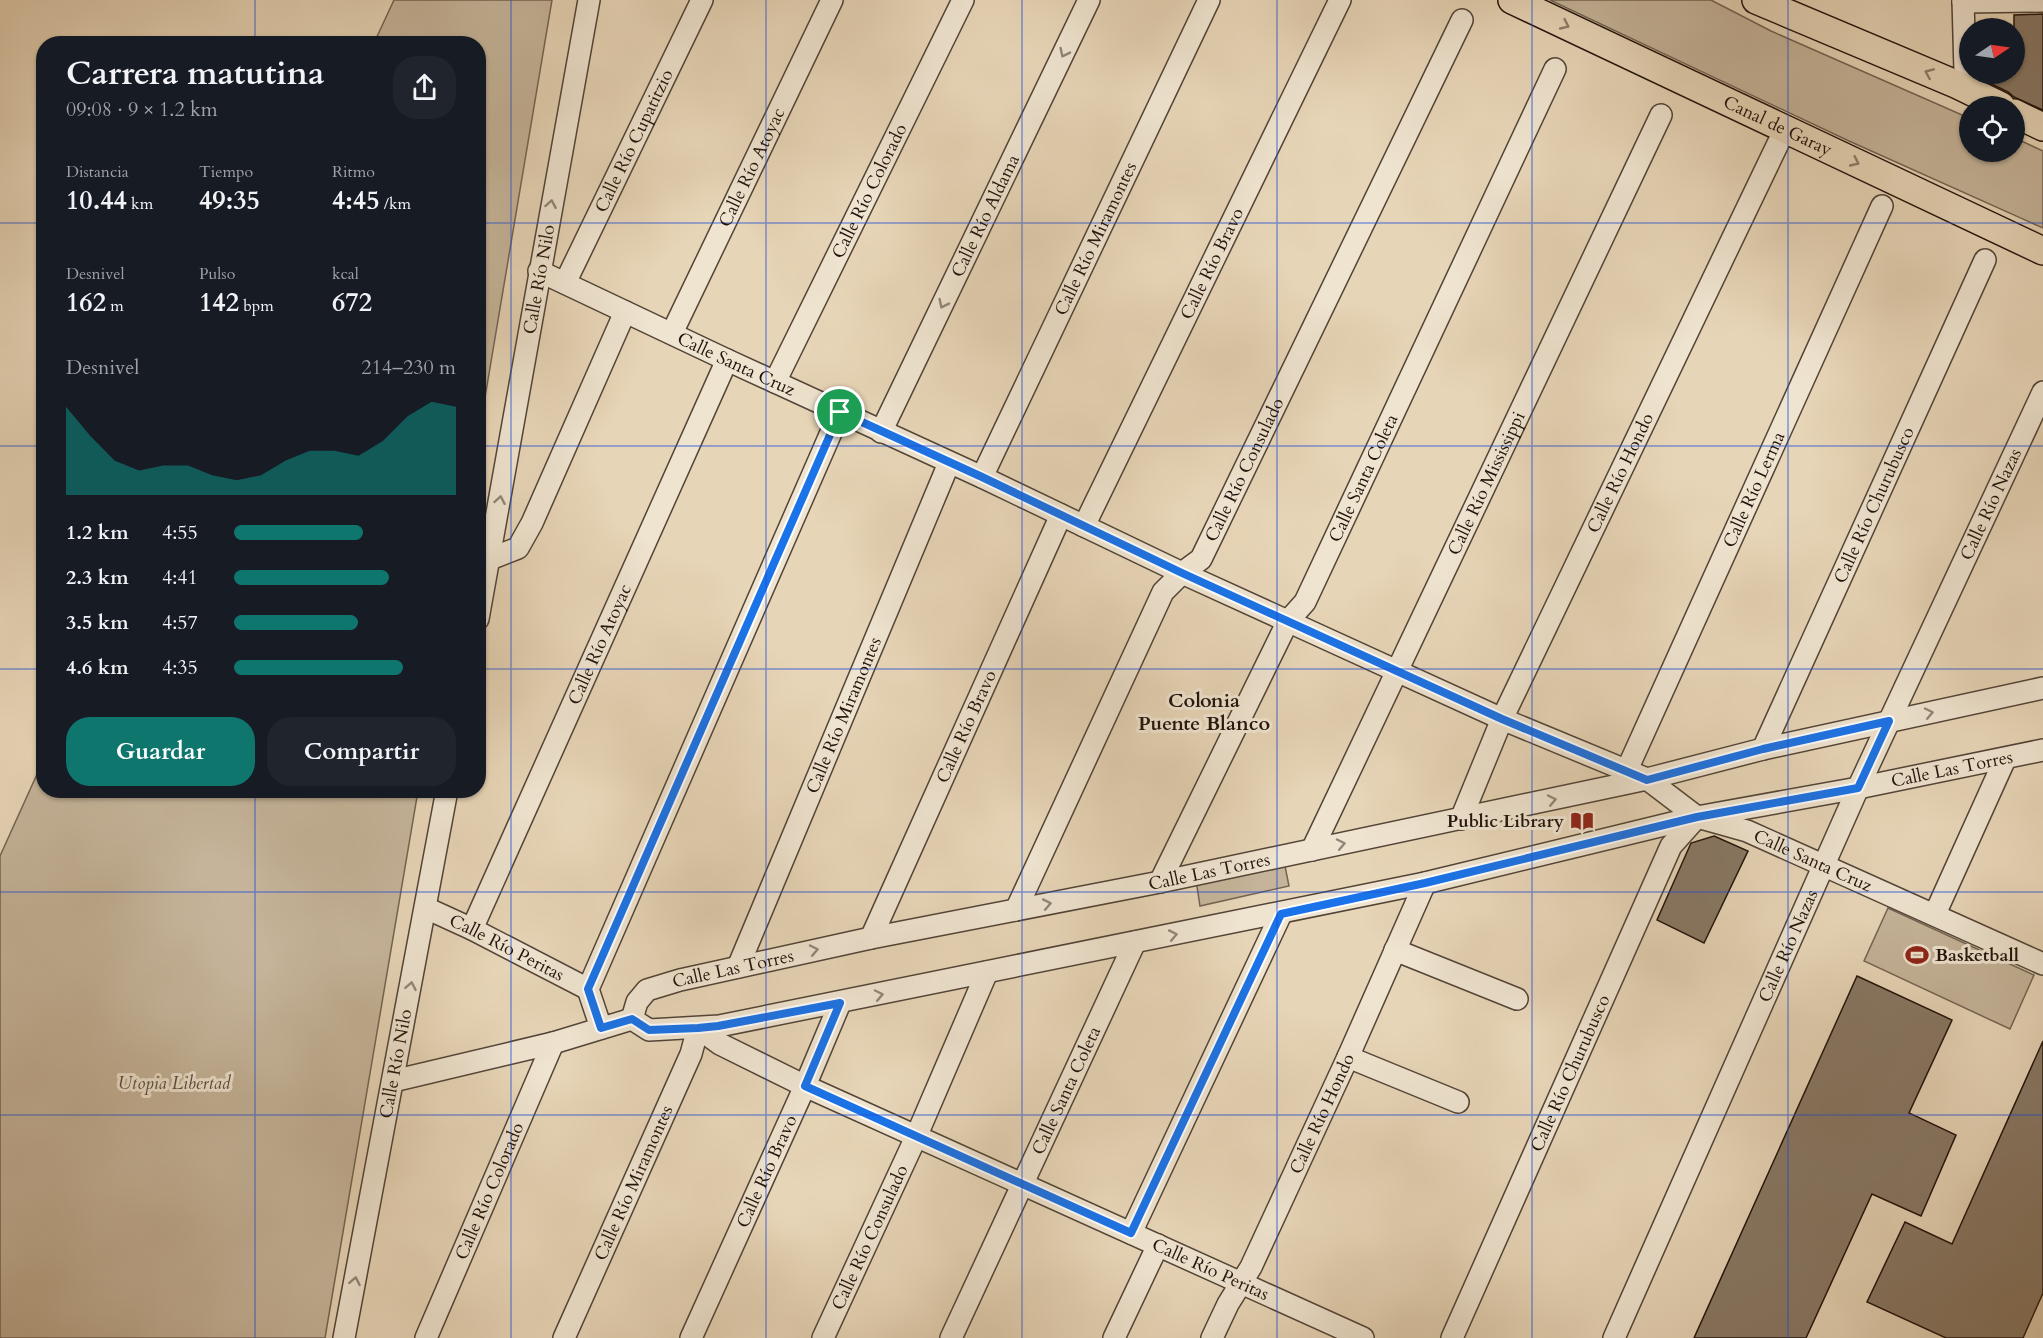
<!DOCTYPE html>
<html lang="es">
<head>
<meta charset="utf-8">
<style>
	body { margin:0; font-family:Cardo,serif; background:#20242c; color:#f1f3f6; height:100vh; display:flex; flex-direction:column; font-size:22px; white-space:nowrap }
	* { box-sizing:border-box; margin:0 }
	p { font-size:20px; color:#9ea1a6 }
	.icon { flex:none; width:33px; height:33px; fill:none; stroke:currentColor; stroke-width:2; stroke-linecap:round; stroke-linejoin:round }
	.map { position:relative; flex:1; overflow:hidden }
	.sheet { position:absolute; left:36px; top:36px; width:450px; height:762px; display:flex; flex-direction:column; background:#171b24; border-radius:24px; box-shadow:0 2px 4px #0004 }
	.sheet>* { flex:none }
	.needle { width:39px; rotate:77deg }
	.controls { position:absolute; left:1959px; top:18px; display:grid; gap:12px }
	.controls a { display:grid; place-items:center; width:66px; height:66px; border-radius:50%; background:#171b24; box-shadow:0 2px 4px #0004; font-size:30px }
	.pin { position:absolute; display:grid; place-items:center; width:51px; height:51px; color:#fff; margin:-26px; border:3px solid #fff; border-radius:50%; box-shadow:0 2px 6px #0007 }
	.round { display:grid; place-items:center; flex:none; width:63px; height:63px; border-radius:24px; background:#20242c }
	.summary { display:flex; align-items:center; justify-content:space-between; height:102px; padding:0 30px }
	h1 { font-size:33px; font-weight:700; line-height:45px }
	.stats { display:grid; grid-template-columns:repeat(3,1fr); gap:9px; height:102px; padding:6px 30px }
	.stats div { display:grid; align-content:center }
	.stats b { font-size:26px; font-weight:700 }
	.stats small { font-size:16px; font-weight:400 }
	.stats p { font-size:16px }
	.chart { height:168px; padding:12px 30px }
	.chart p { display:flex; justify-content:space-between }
	.chart svg { width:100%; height:108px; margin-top:6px; fill:#0f766e; opacity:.7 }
	.primary-button { display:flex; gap:12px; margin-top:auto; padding:12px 30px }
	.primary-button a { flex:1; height:69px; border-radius:24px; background:#0f766e; color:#fff; font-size:24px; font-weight:700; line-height:69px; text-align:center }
	.primary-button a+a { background:#20242c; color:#f1f3f6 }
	ul { padding:0 30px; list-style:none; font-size:20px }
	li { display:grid; grid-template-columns:96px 72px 1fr; align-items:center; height:45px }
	li i { height:15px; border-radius:8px; background:#0f766e }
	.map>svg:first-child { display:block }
</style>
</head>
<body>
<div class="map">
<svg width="2043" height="1338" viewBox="0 0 2043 1338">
	<rect width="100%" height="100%" fill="#e7d5b7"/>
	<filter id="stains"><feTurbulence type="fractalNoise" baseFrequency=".00333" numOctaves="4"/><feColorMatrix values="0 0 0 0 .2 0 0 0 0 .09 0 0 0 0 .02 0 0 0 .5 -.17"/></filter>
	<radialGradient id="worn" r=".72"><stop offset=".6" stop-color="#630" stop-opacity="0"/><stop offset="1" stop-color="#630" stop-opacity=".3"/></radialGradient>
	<g fill="#c5b49a" stroke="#736453" stroke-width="1.5">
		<polygon points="394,0 552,0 479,433 478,44 374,43"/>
		<polygon points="1550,0 1711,0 1771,31 1969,118 1970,152 2014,152 2015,138 2043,151 2043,228 1849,141"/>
		<polygon points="43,761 44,790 418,791 325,1338 0,1338 0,856"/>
		<polygon points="1284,861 1289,886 1200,906 1196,880"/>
		<polygon points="1888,908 2034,975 2010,1029 1864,961"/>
	</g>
	<g fill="#887865" stroke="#21130c" stroke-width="1.5">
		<polygon points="2043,14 2043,110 2014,97 2008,92 1977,77 1977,74 2014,74 2014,15"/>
		<polygon points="1714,836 1748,851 1704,943 1657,920 1691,843"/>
		<polygon points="1857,976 1952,1020 1909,1113 1956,1135 1921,1216 1872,1194 1806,1338 1694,1338"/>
		<polygon points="2043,1041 2043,1293 2023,1338 1946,1338 1867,1302 1905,1222 1952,1244"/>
	</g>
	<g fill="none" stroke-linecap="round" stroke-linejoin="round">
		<g stroke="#524437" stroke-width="24">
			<g id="minor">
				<polyline points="1963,2 2043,1"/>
				<polyline points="1958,85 1965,72 1963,0"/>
				<path id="s1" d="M539 271 727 360 982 477 1182 573 1502 719 1647 779 1697 817 1747 831 2043 964"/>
				<path id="s2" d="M565 283 702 0"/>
				<path id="s3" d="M672 333 832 0"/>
				<path id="s4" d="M775 382 963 0"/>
				<path id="s5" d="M881 432 1089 0"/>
				<path id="s6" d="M982 477 1209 0"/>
				<path id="s7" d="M1084 526 1340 0"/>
				<polyline points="490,559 518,548 532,523 625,312"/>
				<path id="s8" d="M478 619 589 0"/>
				<path id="s9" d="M1763 749 1985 260"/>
				<path id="s10" d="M1626 772 1882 206"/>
				<path id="s11" d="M1461 819 1502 719 1785 129"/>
				<path id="s12" d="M1312 850 1661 115"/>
				<path id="s13" d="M1160 882 1288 621 1305 602 1555 69"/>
				<path id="s14" d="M426 908 472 929 588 989"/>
				<path id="s15" d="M1016 910 1163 592 1182 573 1201 559 1462 20"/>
				<polyline points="1935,914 2005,759"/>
				<path id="s16" d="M472 929 727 360"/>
				<path id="s17" d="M871 938 1061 515"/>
				<polyline points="1395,950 1517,999"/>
				<path id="s18" d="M738 967 949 463"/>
				<path id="s19" d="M632 1019 637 1002 647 990 680 980 871 938 1160 882 1647 779 1763 749 2043 688"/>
				<path id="s20" d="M632 1019 649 1030 719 1026 1425 883 1697 817 1858 788 2043 750"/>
				<polyline points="601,1028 588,989 840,412"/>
				<path id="s21" d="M698 1028 720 1044 805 1086 1363 1338"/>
				<polyline points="1348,1057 1458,1102"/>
				<polyline points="393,1081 553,1043 632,1019"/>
				<polyline points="1131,1233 1281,914"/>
				<path id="s22" d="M344 1338 447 790"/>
				<path id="s23" d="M426 1338 553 1043"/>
				<path id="s24" d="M564 1338 691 1054 698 1028"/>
				<path id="s25" d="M691 1338 805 1086 840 1003"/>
				<path id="s26" d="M823 1338 916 1137 987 972"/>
				<path id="s27" d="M951 1338 1135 942"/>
				<polyline points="1114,1338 1158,1245"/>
				<path id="s28" d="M1212 1338 1228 1304 1251 1267 1348 1057 1425 883"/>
				<path id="s29" d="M1452 1338 1671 846 1697 817"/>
				<path id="s30" d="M1614 1338 1858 788 2043 392"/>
			</g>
		</g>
		<g stroke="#21130c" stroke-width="30">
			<g id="major">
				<path id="s31" d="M1512 0 2043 251"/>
				<polyline points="1756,0 1958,85 2001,106"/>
				<polyline points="2014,113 2043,127"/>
			</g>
		</g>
		<use href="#minor" stroke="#efe4d0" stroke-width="21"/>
		<use href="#major" stroke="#e7d5b7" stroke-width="27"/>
	</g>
	<defs><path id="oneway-chevron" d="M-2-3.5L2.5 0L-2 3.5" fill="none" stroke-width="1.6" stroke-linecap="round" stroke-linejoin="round" transform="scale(1.5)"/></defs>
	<g stroke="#8e7e6a">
		<use href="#oneway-chevron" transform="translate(1565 25) rotate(25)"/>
		<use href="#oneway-chevron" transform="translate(1929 73) rotate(-157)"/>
		<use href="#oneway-chevron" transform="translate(1855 162) rotate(25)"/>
	</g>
	<g stroke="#928678">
		<use href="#oneway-chevron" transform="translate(1064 53) rotate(116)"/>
		<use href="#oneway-chevron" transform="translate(551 204) rotate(-80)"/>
		<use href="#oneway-chevron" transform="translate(943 304) rotate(116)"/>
		<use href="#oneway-chevron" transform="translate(500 500) rotate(-80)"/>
		<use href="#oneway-chevron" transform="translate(1929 713) rotate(-12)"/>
		<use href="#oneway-chevron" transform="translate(1552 800) rotate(-12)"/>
		<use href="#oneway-chevron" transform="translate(1341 844) rotate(-12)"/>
		<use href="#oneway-chevron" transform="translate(1047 904) rotate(-11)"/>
		<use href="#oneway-chevron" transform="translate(1173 935) rotate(-11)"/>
		<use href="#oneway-chevron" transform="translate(814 950) rotate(-12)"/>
		<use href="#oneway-chevron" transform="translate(411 986) rotate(-79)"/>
		<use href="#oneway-chevron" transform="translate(879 995) rotate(-12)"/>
		<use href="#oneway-chevron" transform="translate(355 1281) rotate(-79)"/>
	</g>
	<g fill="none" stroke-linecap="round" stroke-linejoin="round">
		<g stroke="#fff" stroke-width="12">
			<polygon id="route" points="840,412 982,477 1182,573 1502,719 1647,780 1763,749 1889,721 1858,788 1697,817 1425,883 1281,914 1131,1233 805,1086 840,1003 718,1026 698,1028 649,1030 632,1019 601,1028 588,989"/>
		</g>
		<use href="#route" stroke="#1a73e8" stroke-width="8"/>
	</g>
	<path fill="none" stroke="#1d4ed8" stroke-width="1.5" stroke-opacity="0.55" d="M255 0V44M511 0V1338M766 0V1338M1022 0V1338M1277 0V1338M1532 0V1338M1788 0V1338M0 223H44M478 223H2043M0 446H44M478 446H2043M0 669H44M478 669H2043M255 790V1338M0 892H2043M0 1115H2043"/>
	<defs>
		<g id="library-bare" transform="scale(1.8)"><path d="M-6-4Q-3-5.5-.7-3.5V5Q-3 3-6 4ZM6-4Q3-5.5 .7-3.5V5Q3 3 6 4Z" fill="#8f2418" stroke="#efe4d0" stroke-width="2.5" paint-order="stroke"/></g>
		<g id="stadium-bare" transform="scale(1.8)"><path d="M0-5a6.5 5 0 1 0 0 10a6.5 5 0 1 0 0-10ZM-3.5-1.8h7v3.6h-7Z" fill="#8f2418" stroke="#efe4d0" stroke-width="2.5" paint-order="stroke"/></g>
	</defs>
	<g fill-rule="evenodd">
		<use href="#library-bare" x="1582" y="821"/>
		<use href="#stadium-bare" x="1917" y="955"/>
	</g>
	<g text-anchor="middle" stroke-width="6" stroke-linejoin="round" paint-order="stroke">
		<g font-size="18" fill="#21130c" stroke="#efe4d0">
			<text dy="6" stroke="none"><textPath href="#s31" startOffset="294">Canal de Garay</textPath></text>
			<text dy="6" stroke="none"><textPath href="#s2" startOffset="158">Calle Río Cupatitzio</textPath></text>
			<text dy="6" stroke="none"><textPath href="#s3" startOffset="184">Calle Río Atoyac</textPath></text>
			<text dy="6" stroke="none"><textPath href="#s4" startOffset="213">Calle Río Colorado</textPath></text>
			<text dy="6" stroke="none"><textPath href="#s5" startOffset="240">Calle Río Aldama</textPath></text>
			<text dy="6" stroke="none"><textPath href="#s6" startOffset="264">Calle Río Miramontes</textPath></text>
			<text dy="6" stroke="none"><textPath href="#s7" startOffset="292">Calle Río Bravo</textPath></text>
			<text dy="6" stroke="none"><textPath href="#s8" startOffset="345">Calle Río Nilo</textPath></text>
			<text dy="6" stroke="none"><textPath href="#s1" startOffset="218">Calle Santa Cruz</textPath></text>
			<text dy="6" stroke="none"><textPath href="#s15" startOffset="500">Calle Río Consulado</textPath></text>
			<text dy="6" stroke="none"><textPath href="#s11" startOffset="381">Calle Río Hondo</textPath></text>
			<text dy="6" stroke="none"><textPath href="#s13" startOffset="453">Calle Santa Coleta</textPath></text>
			<text dy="6" stroke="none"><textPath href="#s12" startOffset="406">Calle Río Mississippi</textPath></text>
			<text dy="6" stroke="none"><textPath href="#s10" startOffset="310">Calle Río Lerma</textPath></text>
			<text dy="6" stroke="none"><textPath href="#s30" startOffset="915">Calle Río Nazas</textPath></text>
			<text dy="6" stroke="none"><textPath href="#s9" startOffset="268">Calle Río Churubusco</textPath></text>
			<text dy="6" stroke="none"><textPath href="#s16" startOffset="312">Calle Río Atoyac</textPath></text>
			<text dy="6" stroke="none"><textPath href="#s18" startOffset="273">Calle Río Miramontes</textPath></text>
			<text dy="6" stroke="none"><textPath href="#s17" startOffset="232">Calle Río Bravo</textPath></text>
			<text dy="6" stroke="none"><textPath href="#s20" startOffset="1350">Calle Las Torres</textPath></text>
			<text dy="6" stroke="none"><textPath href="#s1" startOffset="1406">Calle Santa Cruz</textPath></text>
			<text dy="6" stroke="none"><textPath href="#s19" startOffset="608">Calle Las Torres</textPath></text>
			<text dy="6" stroke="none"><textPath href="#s30" startOffset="429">Calle Río Nazas</textPath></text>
			<text dy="6" stroke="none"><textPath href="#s14" startOffset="90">Calle Río Peritas</textPath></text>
			<text dy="6" stroke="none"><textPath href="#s19" startOffset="122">Calle Las Torres</textPath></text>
			<text dy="6" stroke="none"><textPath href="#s22" startOffset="279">Calle Río Nilo</textPath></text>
			<text dy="6" stroke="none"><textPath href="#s29" startOffset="290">Calle Río Churubusco</textPath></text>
			<text dy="6" stroke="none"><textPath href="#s27" startOffset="273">Calle Santa Coleta</textPath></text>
			<text dy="6" stroke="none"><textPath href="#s28" startOffset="250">Calle Río Hondo</textPath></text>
			<text dy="6" stroke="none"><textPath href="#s25" startOffset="183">Calle Río Bravo</textPath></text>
			<text dy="6" stroke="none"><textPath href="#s24" startOffset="170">Calle Río Miramontes</textPath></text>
			<text dy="6" stroke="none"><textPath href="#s23" startOffset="160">Calle Río Colorado</textPath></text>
			<text dy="6" stroke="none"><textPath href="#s26" startOffset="111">Calle Río Consulado</textPath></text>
			<text dy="6" stroke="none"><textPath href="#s21" startOffset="567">Calle Río Peritas</textPath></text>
		</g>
		<g font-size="18" font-weight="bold" fill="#21130c" stroke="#efe4d0" text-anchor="end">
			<text x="1564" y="827">Public Library</text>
			<text x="1935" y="961" text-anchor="start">Basketball</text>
		</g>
		<g font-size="18" font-style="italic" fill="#5a4b3e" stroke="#efe4d0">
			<text x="174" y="1089">Utopia Libertad</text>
		</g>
		<g font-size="20" font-weight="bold" fill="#21130c" stroke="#efe4d0">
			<text x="1204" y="707">Colonia<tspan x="1204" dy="23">Puente Blanco</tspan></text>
		</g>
	</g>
	<rect width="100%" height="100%" filter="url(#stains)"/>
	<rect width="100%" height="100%" fill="url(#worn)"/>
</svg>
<div class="controls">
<a><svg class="needle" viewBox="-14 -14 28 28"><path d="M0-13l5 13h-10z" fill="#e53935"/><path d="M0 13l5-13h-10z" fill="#9ea1a6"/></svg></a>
<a><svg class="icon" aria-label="locate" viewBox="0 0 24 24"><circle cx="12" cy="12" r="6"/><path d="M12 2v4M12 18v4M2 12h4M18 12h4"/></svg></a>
</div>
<div class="pin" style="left:840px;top:412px;background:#1e9e55"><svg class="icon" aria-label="arrive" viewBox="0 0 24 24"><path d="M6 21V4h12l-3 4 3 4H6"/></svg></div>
<section class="sheet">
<div class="summary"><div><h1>Carrera matutina</h1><p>09:08 · 9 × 1.2 km</p></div><a class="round"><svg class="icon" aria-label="share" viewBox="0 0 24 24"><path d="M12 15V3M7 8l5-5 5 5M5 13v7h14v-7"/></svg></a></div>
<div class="stats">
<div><p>Distancia</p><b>10.44<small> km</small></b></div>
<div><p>Tiempo</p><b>49:35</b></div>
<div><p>Ritmo</p><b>4:45<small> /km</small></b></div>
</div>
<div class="stats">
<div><p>Desnivel</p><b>162<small> m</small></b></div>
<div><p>Pulso</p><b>142<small> bpm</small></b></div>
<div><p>kcal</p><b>672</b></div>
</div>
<div class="chart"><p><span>Desnivel</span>214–230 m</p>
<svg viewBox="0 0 160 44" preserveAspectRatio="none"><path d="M0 44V8L10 20L20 30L30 34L40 32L50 32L60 36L70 38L80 36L90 30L100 26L110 26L120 28L130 22L140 12L150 6L160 8V44z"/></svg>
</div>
<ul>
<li><b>1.2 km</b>4:55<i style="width:58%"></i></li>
<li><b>2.3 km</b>4:41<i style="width:70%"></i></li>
<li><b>3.5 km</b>4:57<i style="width:56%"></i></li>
<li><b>4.6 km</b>4:35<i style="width:76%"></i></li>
</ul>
<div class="primary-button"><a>Guardar</a><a>Compartir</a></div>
</section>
</div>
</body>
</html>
